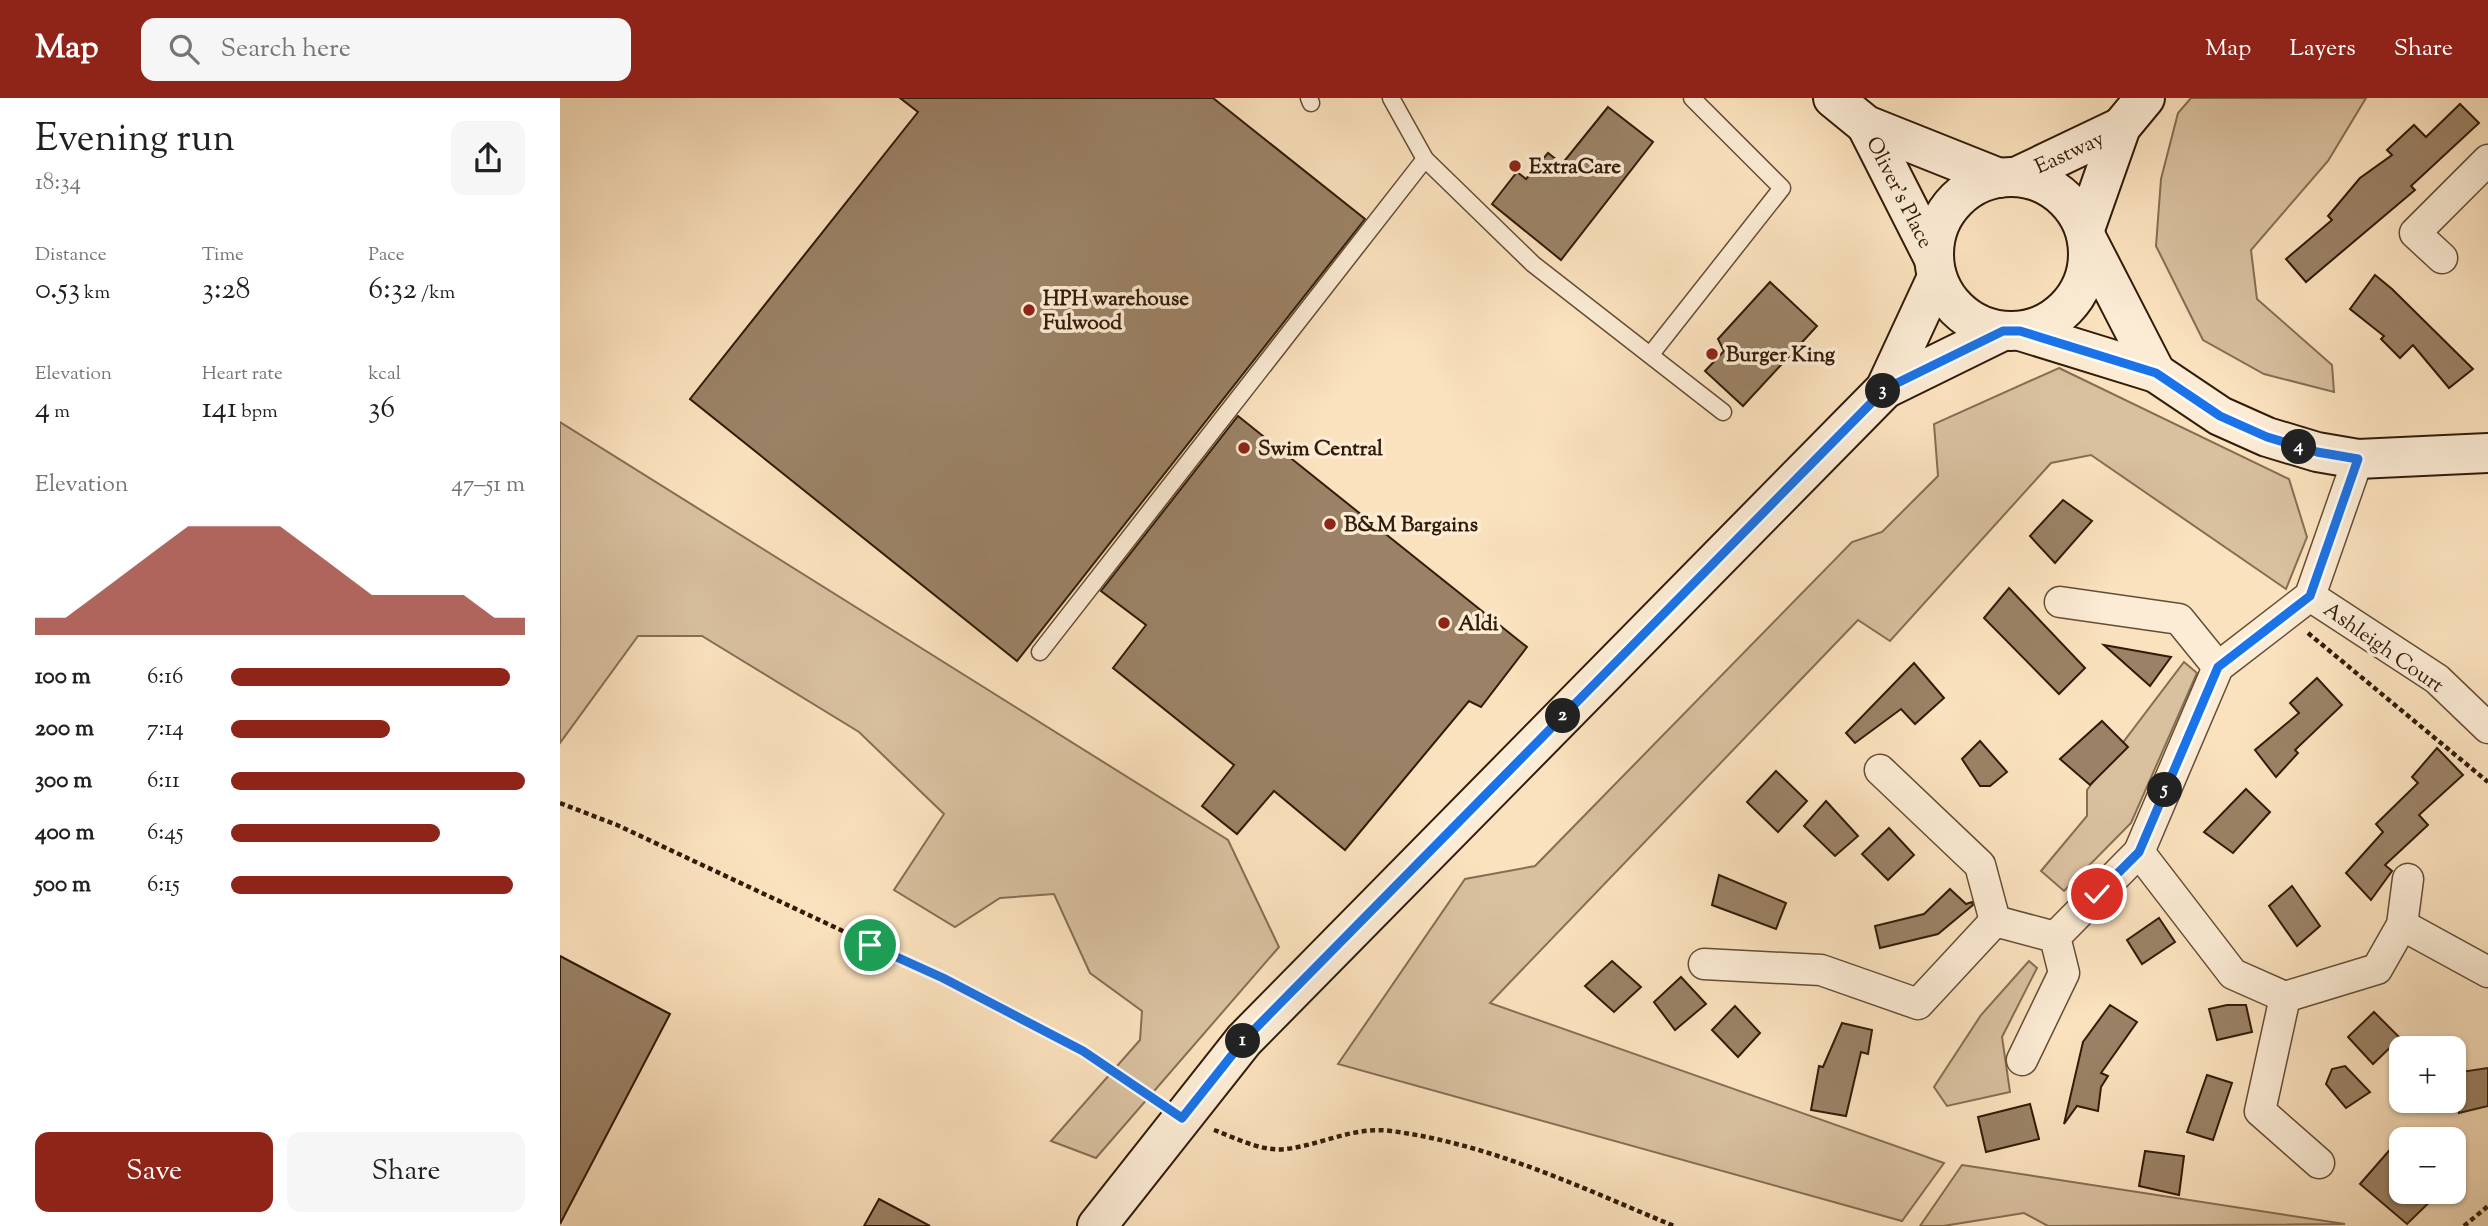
<!DOCTYPE html>
<html lang="en">
<head>
<meta charset="utf-8">
<style>
	body { margin:0; font-family:"Sorts Mill Goudy",serif; background:#f6f6f6; color:#202124; height:100vh; display:flex; flex-direction:column; font-size:26px; white-space:nowrap }
	* { box-sizing:border-box; margin:0 }
	p { font-size:23px; color:#757577 }
	.icon { flex:none; width:38px; height:38px; fill:none; stroke:currentColor; stroke-width:2; stroke-linecap:round; stroke-linejoin:round }
	.map { position:relative; flex:1; overflow:hidden }
	.panel { display:flex; flex-direction:column; background:#fff; width:560px }
	.panel>* { flex:none }
	.buttons { position:absolute; left:1829px; top:938px; display:grid; gap:14px }
	.buttons a { display:grid; place-items:center; width:77px; height:77px; border-radius:14px; background:#fff; box-shadow:0 2px 5px #0004; font-size:35px }
	.pin { position:absolute; display:grid; place-items:center; width:60px; height:60px; color:#fff; margin:-30px; border:4px solid #fff; border-radius:50%; box-shadow:0 2px 7px #0007 }
	.km { position:absolute; width:35px; height:35px; margin:-18px; border-radius:50%; background:#222; color:#fff; font-size:19px; line-height:35px; text-align:center }
	.round { display:grid; place-items:center; flex:none; width:74px; height:74px; border-radius:14px; background:#f6f6f6 }
	.summary { display:flex; align-items:center; justify-content:space-between; height:119px; padding:0 35px }
	h1 { font-size:38px; font-weight:600; line-height:52px }
	.metrics { display:grid; grid-template-columns:repeat(3,1fr); gap:10px; height:119px; padding:7px 35px }
	.metrics div { display:grid; align-content:center }
	.metrics b { font-size:30px; font-weight:600 }
	.metrics small { font-size:19px; font-weight:400 }
	.metrics p { font-size:19px }
	.chart { height:196px; padding:14px 35px }
	.chart p { display:flex; justify-content:space-between }
	.chart svg { width:100%; height:126px; margin-top:7px; fill:#8f2418; opacity:.7 }
	.primary-button { display:flex; gap:14px; margin-top:auto; padding:14px 35px }
	.primary-button a { flex:1; height:80px; border-radius:14px; background:#8f2418; color:#fff; font-size:28px; font-weight:600; line-height:80px; text-align:center }
	.primary-button a+a { background:#f6f6f6; color:#202124 }
	ul { padding:0 35px; list-style:none; font-size:23px }
	li { display:grid; grid-template-columns:112px 84px 1fr; align-items:center; height:52px }
	li i { height:18px; border-radius:9px; background:#8f2418 }
	header { display:flex; align-items:center; gap:42px; box-sizing:border-box; height:98px; padding:0 35px; background:#8f2418; color:#fff }
	header strong { font-size:33px }
	nav { display:flex; gap:38px; margin-inline-start:auto; font-size:24px }
	.search { width:490px; height:63px; background:#f6f6f6; display:flex; align-items:center; gap:18px; box-sizing:border-box; padding:0 24px; border-radius:14px; color:#757577; font-size:26px }
	main { display:flex; flex:1; min-height:0 }
	.map>svg:first-child { display:block }
</style>
</head>
<body>
<header>
<strong>Map</strong>
<div class="search"><svg class="icon" aria-label="search" viewBox="0 0 24 24"><circle cx="10" cy="10" r="6"/><path d="M15 15l6 6"/></svg>Search here</div>
<nav><a>Map</a><a>Layers</a><a>Share</a></nav>
</header>
<main>
<section class="panel">
<div class="summary"><div><h1>Evening run</h1><p>18:34</p></div><a class="round"><svg class="icon" aria-label="share" viewBox="0 0 24 24"><path d="M12 15V3M7 8l5-5 5 5M5 13v7h14v-7"/></svg></a></div>
<div class="metrics">
<div><p>Distance</p><b>0.53<small> km</small></b></div>
<div><p>Time</p><b>3:28</b></div>
<div><p>Pace</p><b>6:32<small> /km</small></b></div>
</div>
<div class="metrics">
<div><p>Elevation</p><b>4<small> m</small></b></div>
<div><p>Heart rate</p><b>141<small> bpm</small></b></div>
<div><p>kcal</p><b>36</b></div>
</div>
<div class="chart"><p><span>Elevation</span>47–51 m</p>
<svg viewBox="0 0 160 44" preserveAspectRatio="none"><path d="M0 44V38L10 38L20 30L30 22L40 14L50 6L60 6L70 6L80 6L90 14L100 22L110 30L120 30L130 30L140 30L150 38L160 38V44z"/></svg>
</div>
<ul>
<li><b>100 m</b>6:16<i style="width:95%"></i></li>
<li><b>200 m</b>7:14<i style="width:54%"></i></li>
<li><b>300 m</b>6:11<i style="width:100%"></i></li>
<li><b>400 m</b>6:45<i style="width:71%"></i></li>
<li><b>500 m</b>6:15<i style="width:96%"></i></li>
</ul>
<div class="primary-button"><a>Save</a><a>Share</a></div>
</section>
<div class="map">
<svg width="1928" height="1128" viewBox="0 0 1928 1128">
	<rect width="100%" height="100%" fill="#fbe2be"/>
	<filter id="stains"><feTurbulence type="fractalNoise" baseFrequency=".00286" numOctaves="4"/><feColorMatrix values="0 0 0 0 .2 0 0 0 0 .09 0 0 0 0 .02 0 0 0 .5 -.17"/></filter>
	<radialGradient id="worn" r=".72"><stop offset=".6" stop-color="#630" stop-opacity="0"/><stop offset="1" stop-color="#630" stop-opacity=".3"/></radialGradient>
	<g fill="#d9c09f" stroke="#866e53" stroke-width="2">
		<polygon points="1631,0 1806,0 1768,63 1691,152 1697,201 1772,267 1774,294 1704,276 1643,242 1596,148 1601,81 1618,15"/>
		<polygon points="1499,270 1729,381 1747,439 1726,491 1531,357 1491,365 1330,543 1298,522 930,905 1384,1065 1342,1123 778,966 905,781 975,768 1292,444 1322,434 1378,378 1374,326"/>
		<polygon points="0,324 668,742 719,849 536,1060 491,1043 580,942 582,913 530,875 494,796 440,800 395,829 334,792 384,716 299,634 142,538 78,538 0,645"/>
		<polygon points="1624,564 1637,575 1571,725 1504,793 1481,773 1527,718 1527,692"/>
		<polygon points="1469,863 1477,870 1442,939 1450,994 1387,1008 1374,989 1421,917"/>
		<polygon points="1402,1067 1785,1126 1488,1128 1464,1115 1383,1128 1360,1128"/>
	</g>
	<g fill="#9b8266" stroke="#321b07" stroke-width="2">
		<polygon points="340,0 653,0 805,121 457,563 130,301 358,14"/>
		<polygon points="1900,6 1919,25 1851,88 1855,92 1746,184 1726,161 1772,122 1768,118 1800,80 1832,57 1827,52 1854,27 1866,39"/>
		<polygon points="1048,9 1093,44 1001,162 932,106 957,74 966,81 988,55 1002,66"/>
		<polygon points="1815,177 1832,191 1913,271 1889,290 1853,247 1840,260 1821,241 1824,238 1790,211"/>
		<polygon points="1210,184 1257,228 1183,308 1145,273 1164,253 1158,241"/>
		<polygon points="678,318 967,549 921,609 909,603 785,752 714,693 677,736 642,708 674,667 553,570 586,527 541,493"/>
		<polygon points="1503,402 1532,423 1495,465 1470,438"/>
		<polygon points="1449,490 1525,570 1499,596 1424,520"/>
		<polygon points="1544,547 1611,559 1590,588"/>
		<polygon points="1354,565 1384,600 1355,626 1341,611 1295,645 1286,635"/>
		<polygon points="1757,580 1782,607 1735,652 1738,655 1716,679 1695,652 1739,615 1730,605"/>
		<polygon points="1542,623 1568,649 1530,687 1500,661"/>
		<polygon points="1420,643 1447,674 1430,688 1420,688 1402,661"/>
		<polygon points="1877,650 1903,677 1859,717 1868,727 1825,767 1832,773 1811,802 1786,775 1823,734 1816,726 1858,685 1852,679"/>
		<polygon points="1216,673 1247,703 1218,734 1187,704"/>
		<polygon points="1686,691 1710,714 1673,755 1644,734"/>
		<polygon points="1266,703 1298,738 1275,758 1244,728"/>
		<polygon points="1329,730 1354,757 1328,782 1302,756"/>
		<polygon points="1159,777 1226,805 1216,831 1152,807"/>
		<polygon points="1732,788 1760,828 1737,848 1709,808"/>
		<polygon points="1390,791 1406,806 1412,804 1413,807 1378,836 1320,850 1315,828 1364,816"/>
		<polygon points="1599,820 1615,844 1582,866 1567,842"/>
		<polygon points="0,858 110,916 0,1126"/>
		<polygon points="1052,863 1081,889 1054,914 1025,888"/>
		<polygon points="1121,879 1146,906 1115,932 1094,904"/>
		<polygon points="1550,907 1577,924 1541,975 1548,978 1541,989 1538,1013 1517,1008 1504,1026 1523,944"/>
		<polygon points="1667,907 1686,907 1692,934 1657,942 1649,911"/>
		<polygon points="1175,908 1200,935 1178,959 1152,932"/>
		<polygon points="1814,914 1840,940 1813,966 1788,939"/>
		<polygon points="1282,925 1312,932 1308,956 1301,954 1286,1018 1251,1012 1259,968 1263,969"/>
		<polygon points="1785,968 1810,994 1786,1010 1766,986 1772,971"/>
		<polygon points="1928,970 1928,1008 1899,1015 1894,989 1894,975"/>
		<polygon points="1647,977 1672,985 1653,1042 1627,1034"/>
		<polygon points="1470,1006 1479,1041 1426,1054 1418,1019"/>
		<polygon points="1841,1039 1841,1094 1880,1094 1847,1126 1800,1086"/>
		<polygon points="1585,1053 1624,1058 1619,1097 1579,1088"/>
		<polygon points="319,1101 370,1128 304,1128"/>
	</g>
	<g fill="none" stroke-linecap="round" stroke-linejoin="round">
		<g stroke="#644d35" stroke-width="19">
			<g id="lane">
				<polyline points="749,0 751,5"/>
				<polyline points="831,0 865,61 973,166 1163,314"/>
				<polyline points="1091,256 1222,90 1132,0"/>
				<polyline points="480,554 865,61"/>
			</g>
		</g>
		<g stroke="#644d35" stroke-width="33">
			<g id="street">
				<polyline points="1882,160 1855,135 1928,62"/>
				<polyline points="1750,498 1877,581 1928,630"/>
				<polyline points="1500,504 1619,521 1658,569"/>
				<polyline points="1320,672 1420,767 1435,823"/>
				<polyline points="1579,754 1673,876 1725,899 1817,871 1842,827 1848,781"/>
				<polyline points="1842,827 1928,874"/>
				<polyline points="1144,866 1261,872 1358,906 1435,823 1495,839 1579,754 1658,569 1750,498 1798,361"/>
				<polyline points="1725,899 1700,1013 1759,1065"/>
				<polyline points="1462,962 1504,875 1495,839"/>
			</g>
		</g>
		<g stroke="#321b07" stroke-width="42">
			<g id="secondary">
				<polyline points="1273,0 1306,27 1439,80"/>
				<polyline points="1306,27 1374,161"/>
				<circle cx="1451" cy="156" r="77"/>
				<polyline points="1456,79 1561,29"/>
				<polyline points="1525,131 1561,29 1585,0"/>
				<polyline points="1527,141 1596,275"/>
				<polyline points="1460,233 1596,275 1660,318 1707,339 1757,354 1798,361 1928,355"/>
				<polyline points="1325,291 1443,233"/>
				<polyline points="537,1128 684,942 1325,291 1377,179"/>
			</g>
		</g>
		<g stroke="#321b07" stroke-width="4.5" stroke-dasharray="5 3.5" stroke-linecap="butt">
			<polyline points="1748,535 1928,684"/>
			<polyline points="0,705 57,727 383,880 523,953 594,1001"/>
			<path d="M654 1032C676 1040 701 1054 726 1051 761 1047 794 1028 831 1033 931 1046 1022 1090 1114 1128"/>
			<polyline points="1904,1128 1928,1108"/>
		</g>
		<use href="#lane" stroke="#fcecd5" stroke-width="16"/>
		<use href="#street" stroke="#fcecd5" stroke-width="30"/>
		<use href="#secondary" stroke="#fcecd5" stroke-width="38"/>
	</g>
	<g fill="none" stroke-linecap="round" stroke-linejoin="round">
		<g stroke="#fff" stroke-width="14">
			<polyline id="route" points="310,847 383,880 523,953 622,1020 684,942 1325,291 1443,233 1460,233 1596,275 1660,318 1707,339 1757,354 1798,361 1750,498 1658,569 1579,754 1537,796"/>
		</g>
		<use href="#route" stroke="#1a73e8" stroke-width="9"/>
	</g>
	<g fill="#8f2418" stroke="#fcecd5" stroke-width="2.5">
		<circle cx="955" cy="68" r="7"/>
		<circle cx="469" cy="212" r="7"/>
		<circle cx="1152" cy="256" r="7"/>
		<circle cx="684" cy="350" r="7"/>
		<circle cx="770" cy="426" r="7"/>
		<circle cx="884" cy="525" r="7"/>
	</g>
	<g text-anchor="middle" stroke-width="7" stroke-linejoin="round" paint-order="stroke">
		<g font-size="21" fill="#321b07" stroke="#fcecd5">
			<text transform="translate(1509 54) rotate(-25)" y="7">Eastway</text>
			<text transform="translate(1340 94) rotate(63)" y="7">Oliver's Place</text>
			<text transform="translate(1824 549) rotate(35)" y="7">Ashleigh Court</text>
		</g>
		<g font-size="21" font-weight="bold" fill="#321b07" stroke="#fcecd5" text-anchor="start">
			<text x="969" y="75">ExtraCare</text>
			<text x="483" y="207">HPH warehouse<tspan x="483" dy="24">Fulwood</tspan></text>
			<text x="1166" y="263">Burger King</text>
			<text x="698" y="357">Swim Central</text>
			<text x="784" y="433">B&amp;M Bargains</text>
			<text x="898" y="532">Aldi</text>
		</g>
	</g>
	<rect width="100%" height="100%" filter="url(#stains)"/>
	<rect width="100%" height="100%" fill="url(#worn)"/>
</svg>
<div class="buttons">
<a>+</a>
<a>−</a>
</div>
<div class="pin" style="left:310px;top:847px;background:#1e9e55"><svg class="icon" aria-label="arrive" viewBox="0 0 24 24"><path d="M6 21V4h12l-3 4 3 4H6"/></svg></div>
<div class="pin" style="left:1537px;top:796px;background:#d93025"><svg class="icon" aria-label="check" viewBox="0 0 24 24"><path d="M5 12l5 5 9-10"/></svg></div>
<b class="km" style="left:683px;top:943px">1</b>
<b class="km" style="left:1003px;top:618px">2</b>
<b class="km" style="left:1323px;top:293px">3</b>
<b class="km" style="left:1739px;top:349px">4</b>
<b class="km" style="left:1605px;top:692px">5</b>
</div>
</main>
</body>
</html>
